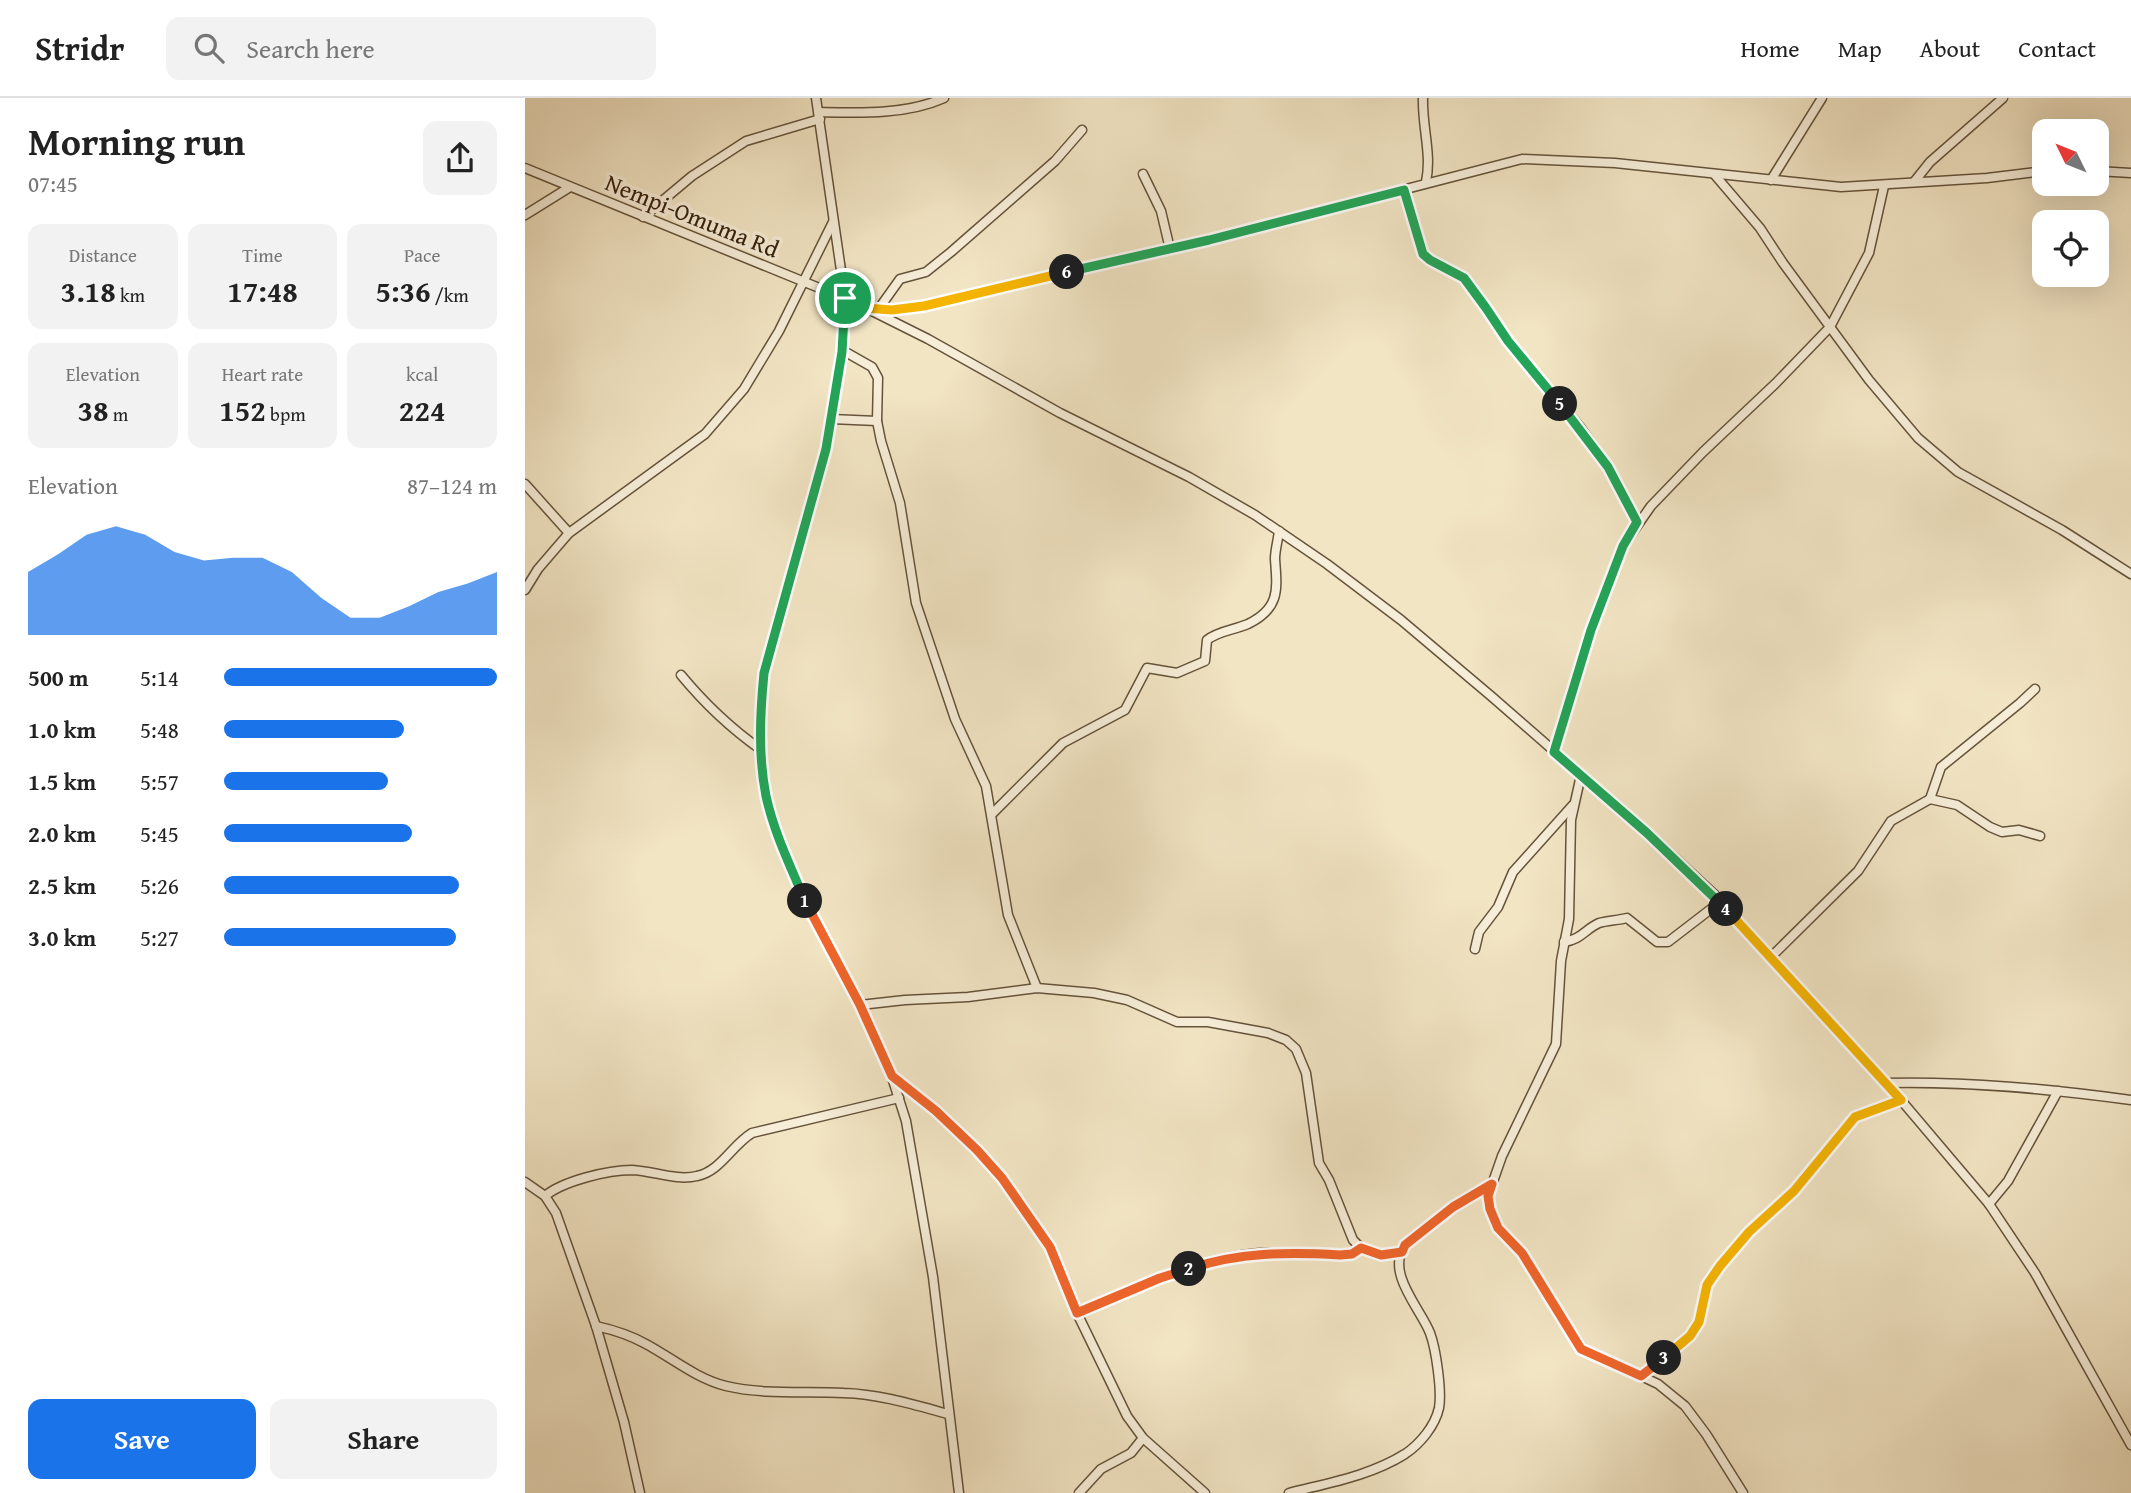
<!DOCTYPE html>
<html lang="en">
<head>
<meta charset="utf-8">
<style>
	body { margin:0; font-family:"Gentium Book Plus",serif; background:#f2f2f2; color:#222; height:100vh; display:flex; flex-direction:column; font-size:26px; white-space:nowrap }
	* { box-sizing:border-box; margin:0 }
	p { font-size:23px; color:#767676 }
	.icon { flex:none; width:38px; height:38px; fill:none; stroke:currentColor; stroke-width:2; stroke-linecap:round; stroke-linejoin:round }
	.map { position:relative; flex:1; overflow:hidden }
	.drawer { display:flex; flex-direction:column; background:#fff; width:525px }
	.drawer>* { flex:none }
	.needle { width:46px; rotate:313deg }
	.fabs { position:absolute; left:1507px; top:21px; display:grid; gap:14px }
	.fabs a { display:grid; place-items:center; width:77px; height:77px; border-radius:14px; background:#fff; box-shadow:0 7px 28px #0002; font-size:35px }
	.pin { position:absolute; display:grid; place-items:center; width:60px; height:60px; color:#fff; margin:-30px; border:4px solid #fff; border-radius:50%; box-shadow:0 2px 7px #0007 }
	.km { position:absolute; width:35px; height:35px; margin:-18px; border-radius:50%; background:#222; color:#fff; font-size:19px; line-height:35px; text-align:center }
	.round { display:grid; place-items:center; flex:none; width:74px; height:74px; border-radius:14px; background:#f2f2f2 }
	.summary { display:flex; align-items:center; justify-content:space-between; height:119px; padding:0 28px }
	h1 { font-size:38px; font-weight:700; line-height:52px }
	.metrics { display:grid; grid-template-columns:repeat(3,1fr); gap:10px; height:119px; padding:7px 28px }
	.metrics div { display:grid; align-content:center; border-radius:14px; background:#f2f2f2; text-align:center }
	.metrics b { font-size:30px; font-weight:700 }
	.metrics small { font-size:19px; font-weight:400 }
	.metrics p { font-size:19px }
	.chart { height:196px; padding:14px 28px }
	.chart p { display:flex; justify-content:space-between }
	.chart svg { width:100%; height:126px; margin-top:7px; fill:#1a73e8; opacity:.7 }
	.action { display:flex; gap:14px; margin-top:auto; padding:14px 28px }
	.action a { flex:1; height:80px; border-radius:14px; background:#1a73e8; color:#fff; font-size:28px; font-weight:700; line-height:80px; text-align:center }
	.action a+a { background:#f2f2f2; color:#222 }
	ul { padding:0 28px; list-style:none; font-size:23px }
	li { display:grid; grid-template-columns:112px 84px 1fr; align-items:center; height:52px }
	li i { height:18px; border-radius:9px; background:#1a73e8 }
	header { display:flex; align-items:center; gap:42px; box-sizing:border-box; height:98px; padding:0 35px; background:#fff; border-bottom:2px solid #e0e0e0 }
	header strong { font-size:33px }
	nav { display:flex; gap:38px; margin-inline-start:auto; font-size:24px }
	.search { width:490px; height:63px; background:#f2f2f2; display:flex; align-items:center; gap:18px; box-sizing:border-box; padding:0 24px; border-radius:14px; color:#767676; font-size:26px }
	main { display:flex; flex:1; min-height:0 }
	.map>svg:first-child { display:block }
</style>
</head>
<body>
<header>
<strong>Stridr</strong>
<div class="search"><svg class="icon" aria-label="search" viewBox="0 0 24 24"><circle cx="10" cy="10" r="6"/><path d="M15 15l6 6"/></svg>Search here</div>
<nav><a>Home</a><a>Map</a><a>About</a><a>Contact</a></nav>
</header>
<main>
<section class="drawer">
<div class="summary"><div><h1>Morning run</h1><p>07:45</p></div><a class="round"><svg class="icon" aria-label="share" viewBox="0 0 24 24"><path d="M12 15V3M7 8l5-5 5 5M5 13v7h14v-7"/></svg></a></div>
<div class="metrics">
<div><p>Distance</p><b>3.18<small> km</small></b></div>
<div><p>Time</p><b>17:48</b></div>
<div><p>Pace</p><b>5:36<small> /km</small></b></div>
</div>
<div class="metrics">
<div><p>Elevation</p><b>38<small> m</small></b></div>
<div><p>Heart rate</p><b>152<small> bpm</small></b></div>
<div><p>kcal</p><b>224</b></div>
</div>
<div class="chart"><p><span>Elevation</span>87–124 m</p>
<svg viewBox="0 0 160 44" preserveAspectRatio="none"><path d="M0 44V22L10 16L20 9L30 6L40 9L50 15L60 18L70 17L80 17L90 22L100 31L110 38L120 38L130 34L140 29L150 26L160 22V44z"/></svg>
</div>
<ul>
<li><b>500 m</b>5:14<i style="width:100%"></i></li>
<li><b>1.0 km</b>5:48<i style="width:66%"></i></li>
<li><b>1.5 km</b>5:57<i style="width:60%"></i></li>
<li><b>2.0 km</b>5:45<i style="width:69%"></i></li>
<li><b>2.5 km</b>5:26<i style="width:86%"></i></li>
<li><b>3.0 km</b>5:27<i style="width:85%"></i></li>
</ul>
<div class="action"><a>Save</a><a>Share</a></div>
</section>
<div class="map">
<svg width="1606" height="1395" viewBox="0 0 1606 1395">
	<rect width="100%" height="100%" fill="#f2e5c4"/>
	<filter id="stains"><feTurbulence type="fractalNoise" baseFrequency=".00286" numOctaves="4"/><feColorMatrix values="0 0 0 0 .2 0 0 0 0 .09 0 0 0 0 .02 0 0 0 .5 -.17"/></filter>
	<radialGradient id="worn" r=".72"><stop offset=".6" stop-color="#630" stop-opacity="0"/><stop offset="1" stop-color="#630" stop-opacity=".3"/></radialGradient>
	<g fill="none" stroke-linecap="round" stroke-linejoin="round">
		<g stroke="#65533a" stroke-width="11">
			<g id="minor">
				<polyline points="291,0 320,200 317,254 301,351 239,575 235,651 241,698 255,746 287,818 335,907 364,970 381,1023 408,1179 434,1395"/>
				<path d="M898 0C897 29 907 56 901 84"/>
				<path d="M294 14C334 15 381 17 419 0"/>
				<polyline points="0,70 331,205 403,241 535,315 664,379 730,417 802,466 876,522 966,598 1123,735 1189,796 1370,995 1464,1106 1510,1175 1606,1347"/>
				<polyline points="1572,73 1606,75"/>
				<polyline points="618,76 636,113 645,151"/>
				<polyline points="1189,76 1235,130 1258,165 1344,282 1393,340 1433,374 1537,432 1606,476"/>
				<polyline points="1246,82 1297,0"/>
				<polyline points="1389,84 1405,64 1478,0"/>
				<polyline points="879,92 898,156 905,162 939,180 983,243 1055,329 1083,369 1113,424"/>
				<polyline points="0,117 45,89"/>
				<polyline points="118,119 167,78 221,43 295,21"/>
				<polyline points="355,209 375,181 401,174 426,154 530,63 557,32"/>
				<polyline points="344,210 367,212 399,208 684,142 997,61 1090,65 1316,89 1462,80 1519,73"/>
				<polyline points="317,252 347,269 353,280 352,323 356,343 375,405 391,505 430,621 461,688 483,817 512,890"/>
				<polyline points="306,321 352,323"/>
				<polyline points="0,386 44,435"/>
				<polyline points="0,492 13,471 44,435 180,336 219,291 254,233 308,124"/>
				<path d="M156 577C180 606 204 629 235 651"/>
				<polyline points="1029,654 1066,532 1098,448 1126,408 1178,354 1251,285 1305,229 1344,155 1359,88"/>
				<polyline points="1056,677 1046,722 1044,821 1036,863 1031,946 977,1058 963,1098 965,1111 973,1131 997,1155 1057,1250 1133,1286 1160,1308 1181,1336 1218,1395"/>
				<polyline points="1405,701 1416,669 1495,605 1510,591"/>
				<path d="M467 716 538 645 600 612 622 570 652 575 680 563 682 542C693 533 709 532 723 526 756 510 752 490 750 461 750 452 753 442 754 433"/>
				<path d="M1039 844C1057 841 1059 832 1074 825 1081 823 1094 822 1102 820L1132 844H1143L1195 804"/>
				<polyline points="950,851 954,834 973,809 988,774 1048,707"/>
				<polyline points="1245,860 1333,773 1366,723 1405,701 1432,707 1465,729 1477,734 1494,732 1515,738"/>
				<polyline points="335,907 380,902 443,899 512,890 569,895 602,902 652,924 683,924 743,935 761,942 771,951 781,975 794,1065 804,1082 828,1142 836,1150 856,1157 877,1154"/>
				<polyline points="368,979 411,1013 452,1052 477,1080 525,1149 552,1215 602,1318 618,1340 680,1395"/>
				<path d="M1360 985C1443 983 1524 991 1606 1002"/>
				<polyline points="0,1084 20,1098 31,1115 71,1228 99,1324 115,1395"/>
				<path d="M20 1098C38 1083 83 1072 107 1072 129 1073 151 1083 172 1078 196 1073 207 1047 227 1035L374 1000"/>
				<polyline points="1464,1106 1483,1083 1533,993"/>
				<path d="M552 1215C611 1190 671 1160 735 1155 766 1153 796 1158 827 1156L836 1150"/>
				<path d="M71 1228C89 1232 105 1237 121 1246 147 1260 172 1281 201 1288 239 1297 280 1293 319 1295 354 1296 390 1307 423 1316"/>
				<polyline points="1117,1278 1165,1238 1174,1224 1182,1187 1195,1168 1224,1134 1269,1093 1317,1033 1330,1019 1376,1002"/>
				<polyline points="554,1395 576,1371 606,1355 618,1340"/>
				<path d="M764 1395C803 1385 845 1378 880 1356 895 1346 910 1328 914 1310 917 1293 911 1251 905 1235 896 1211 860 1175 880 1147 883 1142 891 1138 896 1133 918 1115 942 1101 967 1086"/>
			</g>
		</g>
		<use href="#minor" stroke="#f7eed9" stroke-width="8"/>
	</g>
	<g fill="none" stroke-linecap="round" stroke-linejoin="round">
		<g stroke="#fff" stroke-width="14">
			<path id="split-1" d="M280 803C266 769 249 735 241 698 233 657 235 616 239 575L301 351 317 254 320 200"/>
		</g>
		<g stroke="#fff" stroke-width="14">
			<polyline id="split-2" points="280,803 335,907 367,978 411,1013 452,1052 477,1080 525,1149 552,1215 635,1180 664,1171"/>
		</g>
		<g stroke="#fff" stroke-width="14">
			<path id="split-3" d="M664 1171C713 1154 763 1154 815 1157L827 1156 836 1150 856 1157 877 1154 880 1147 928 1109 967 1086 963 1098 965 1111 973 1130 997 1155 1056 1251 1116 1278 1139 1260"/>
		</g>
		<g stroke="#fff" stroke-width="14">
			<polyline id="split-4" points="1139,1260 1165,1238 1174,1224 1182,1187 1195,1168 1224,1134 1269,1093 1330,1019 1376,1002 1201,811"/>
		</g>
		<g stroke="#fff" stroke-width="14">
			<polyline id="split-5" points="1035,306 1083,369 1112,424 1098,448 1066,532 1029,654 1122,735 1201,811"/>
		</g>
		<g stroke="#fff" stroke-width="14">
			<polyline id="split-6" points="542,174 684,142 879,92 898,156 905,162 939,180 961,210 983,243 1035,306"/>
		</g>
		<g stroke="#fff" stroke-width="14">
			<polyline id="split-7" points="320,200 341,210 367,212 399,208 542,174"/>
		</g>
		<use href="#split-1" stroke="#22a559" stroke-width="9"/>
		<use href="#split-2" stroke="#f0652b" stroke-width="9"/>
		<use href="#split-3" stroke="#f0652b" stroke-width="9"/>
		<use href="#split-4" stroke="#f5b400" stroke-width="9"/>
		<use href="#split-5" stroke="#22a559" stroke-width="9"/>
		<use href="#split-6" stroke="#22a559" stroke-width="9"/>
		<use href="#split-7" stroke="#f5b400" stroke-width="9"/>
	</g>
	<g text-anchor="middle" stroke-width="7" stroke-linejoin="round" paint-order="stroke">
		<g font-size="24" fill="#36220c" stroke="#f7eed9">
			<text transform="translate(167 118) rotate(22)" y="8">Nempi-Omuma Rd</text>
		</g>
	</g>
	<rect width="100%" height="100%" filter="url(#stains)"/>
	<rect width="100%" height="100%" fill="url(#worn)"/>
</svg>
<div class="fabs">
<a><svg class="needle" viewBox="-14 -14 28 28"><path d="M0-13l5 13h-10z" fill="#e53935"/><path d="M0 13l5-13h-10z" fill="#767676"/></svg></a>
<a><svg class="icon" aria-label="locate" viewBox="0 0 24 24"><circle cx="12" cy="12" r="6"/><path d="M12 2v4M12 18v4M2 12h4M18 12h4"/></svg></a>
</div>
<div class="pin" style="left:320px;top:200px;background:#1e9e55"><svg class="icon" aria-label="arrive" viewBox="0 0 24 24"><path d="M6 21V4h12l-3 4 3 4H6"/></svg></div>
<b class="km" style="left:280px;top:803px">1</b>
<b class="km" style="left:664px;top:1171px">2</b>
<b class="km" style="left:1139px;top:1260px">3</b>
<b class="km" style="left:1201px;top:811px">4</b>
<b class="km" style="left:1035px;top:306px">5</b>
<b class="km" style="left:542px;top:174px">6</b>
</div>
</main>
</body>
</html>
